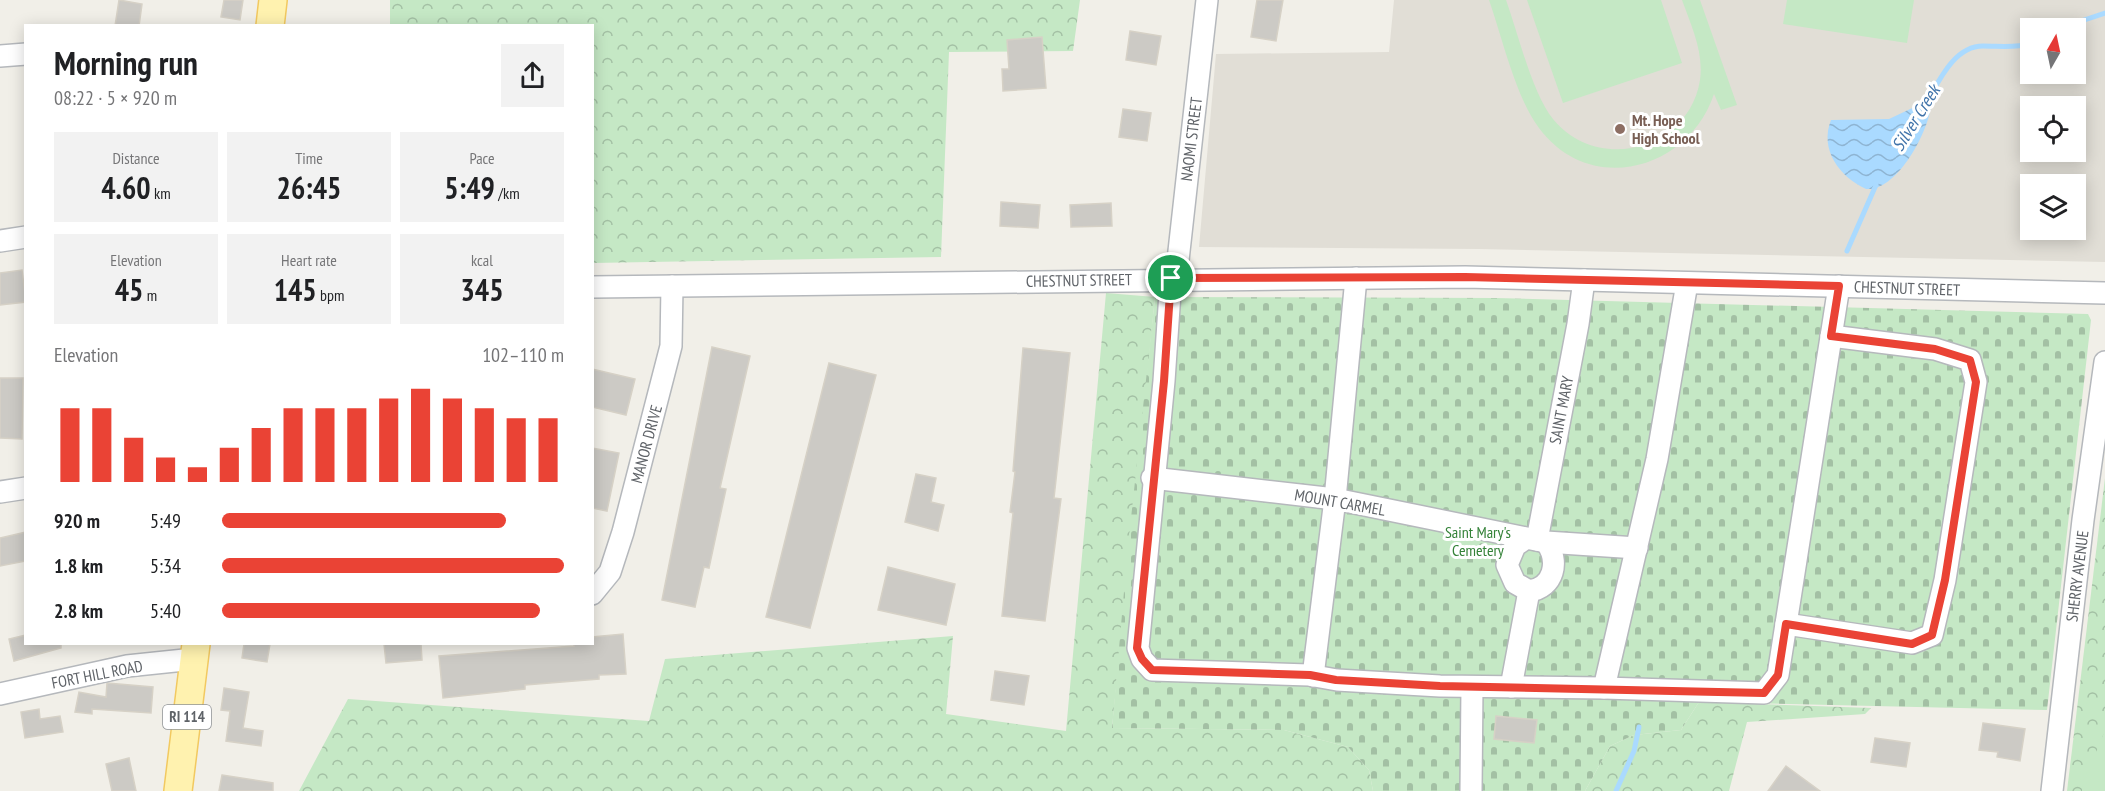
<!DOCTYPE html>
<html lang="en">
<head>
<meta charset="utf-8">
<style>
	body { margin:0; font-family:"PT Sans Narrow",sans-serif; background:#f2f2f2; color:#202124; height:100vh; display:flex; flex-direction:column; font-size:22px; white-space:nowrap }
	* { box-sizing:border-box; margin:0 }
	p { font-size:20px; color:#757577 }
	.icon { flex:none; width:33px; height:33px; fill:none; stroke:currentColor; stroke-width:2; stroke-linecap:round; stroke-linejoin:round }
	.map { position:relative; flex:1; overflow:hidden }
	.drawer { position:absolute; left:24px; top:24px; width:570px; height:621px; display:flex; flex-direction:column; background:#fff; border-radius:0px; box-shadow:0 3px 15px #0003 }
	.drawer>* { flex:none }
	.needle { width:39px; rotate:9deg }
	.buttons { position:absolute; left:2020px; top:18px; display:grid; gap:12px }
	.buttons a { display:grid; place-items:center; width:66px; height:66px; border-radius:0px; background:#fff; box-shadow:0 3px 15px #0003; font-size:30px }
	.pin { position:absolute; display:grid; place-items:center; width:51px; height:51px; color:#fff; margin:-26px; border:3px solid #fff; border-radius:50%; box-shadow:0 2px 6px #0007 }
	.round { display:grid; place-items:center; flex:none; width:63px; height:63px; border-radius:0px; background:#f2f2f2 }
	.head { display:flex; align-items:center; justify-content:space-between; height:102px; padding:0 30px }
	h1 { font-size:33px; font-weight:700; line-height:45px }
	.stats { display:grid; grid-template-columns:repeat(3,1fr); gap:9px; height:102px; padding:6px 30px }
	.stats div { display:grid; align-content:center; border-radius:0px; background:#f2f2f2; text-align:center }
	.stats b { font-size:30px; font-weight:700 }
	.stats small { font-size:16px; font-weight:400 }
	.stats p { font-size:16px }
	.chart { height:168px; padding:12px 30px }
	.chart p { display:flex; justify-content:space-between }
	.chart svg { width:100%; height:108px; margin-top:6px; stroke:#ea4335; stroke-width:6 }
	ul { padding:0 30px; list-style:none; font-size:20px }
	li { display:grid; grid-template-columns:96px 72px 1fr; align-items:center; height:45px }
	li i { height:15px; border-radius:8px; background:#ea4335 }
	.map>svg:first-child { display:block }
</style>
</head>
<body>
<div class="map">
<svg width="2105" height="791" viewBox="0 0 2105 791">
	<defs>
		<pattern id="forest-crowns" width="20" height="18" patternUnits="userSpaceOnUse" patternTransform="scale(1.5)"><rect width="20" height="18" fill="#c5e8c5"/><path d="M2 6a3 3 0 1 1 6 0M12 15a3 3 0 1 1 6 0" fill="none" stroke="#a3c0a4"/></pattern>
		<pattern id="cemetery-stones" width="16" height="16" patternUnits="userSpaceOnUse" patternTransform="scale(1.5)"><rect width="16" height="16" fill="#c5e8c5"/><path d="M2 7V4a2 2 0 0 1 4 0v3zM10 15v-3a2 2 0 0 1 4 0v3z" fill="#a3c0a4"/></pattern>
		<pattern id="water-waves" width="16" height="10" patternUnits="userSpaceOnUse" patternTransform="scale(1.5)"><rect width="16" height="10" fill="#aadaff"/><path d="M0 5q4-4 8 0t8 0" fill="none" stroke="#8eb4d2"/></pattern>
	</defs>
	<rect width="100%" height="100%" fill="#f1efe8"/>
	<path fill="#e1ded6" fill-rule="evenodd" d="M1394 0H2105V262L1479 249 1199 247 1216 54 1389 52ZM2031 28H2076V74H2031ZM2031 106H2076V152H2031ZM2031 184H2076V230H2031Z"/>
	<g fill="url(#forest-crowns)">
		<polygon points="390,0 1080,0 1073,51 949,52 941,257 593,263 592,26 390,26"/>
		<polygon points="1106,293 1155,297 1112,728 1284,730 1348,747 1369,770 1373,791 299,791 348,699 649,721 665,659 953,636 946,714 1066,731"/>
		<polygon points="2105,478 2105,791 2067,791"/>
		<polygon points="1699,702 1871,708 1865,714 1747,722 1729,791 1585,791 1610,746 1634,735 1681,730"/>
	</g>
	<polygon fill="url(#cemetery-stones)" points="1155,297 1496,298 2088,314 2091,320 2047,710 1699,702 1681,730 1634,735 1610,746 1585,791 1373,791 1369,770 1348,747 1284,730 1112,728 1128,546"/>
	<g fill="#c5e8c5">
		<path d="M1489 0H1506C1518 33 1532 93 1553 119 1598 174 1689 150 1700 80 1704 52 1691 25 1682 0H1700L1737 105 1721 110 1714 94C1689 170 1590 197 1539 128 1516 98 1502 37 1489 0Z"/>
		<polygon points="1527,0 1661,0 1682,63 1563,103"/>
		<polygon points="1787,0 1914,0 1907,43 1783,24"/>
		<polygon points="2105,730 2105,791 2082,791 2082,787"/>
	</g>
	<path fill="url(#water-waves)" d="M1925 102 1931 105C1929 131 1897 192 1866 189 1840 177 1819 150 1831 120L1889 119Z"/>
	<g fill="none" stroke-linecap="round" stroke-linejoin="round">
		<g stroke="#aadaff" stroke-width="5">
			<polyline points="2060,28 2105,13"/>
			<path d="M1923 108C1937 86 1952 46 1983 46 2000 46 2015 48 2031 44"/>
			<polyline points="1847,251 1876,185"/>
			<polyline points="1616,791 1634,751 1639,727"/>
		</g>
	</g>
	<g fill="#cccac5" stroke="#d6d1c6" stroke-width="1.5">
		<polygon points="119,0 142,4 139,26 115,26"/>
		<polygon points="224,0 243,0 240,20 221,17"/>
		<polygon points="1257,0 1283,0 1276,41 1251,37"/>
		<polygon points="1130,31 1161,36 1156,65 1126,60"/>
		<polygon points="1042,37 1046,88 1003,91 1002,69 1009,69 1007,40"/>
		<polygon points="1123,109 1151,113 1147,141 1119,137"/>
		<polygon points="1001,202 1040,205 1038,228 1000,226"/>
		<polygon points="1111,203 1112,226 1071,227 1070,205"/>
		<polygon points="22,270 26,302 0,305 0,273"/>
		<polygon points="712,347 750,356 720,488 726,489 709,568 704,567 695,607 662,600"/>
		<polygon points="1023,348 1070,353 1054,498 1061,499 1045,621 1002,616 1013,513 1010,512 1015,472 1013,471"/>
		<polygon points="829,363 876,375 810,628 766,617"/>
		<polygon points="592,369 635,379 626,415 592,407"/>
		<polygon points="0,378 23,378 22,439 0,438"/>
		<polygon points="592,448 619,453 607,511 592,508"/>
		<polygon points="916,474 936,478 931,502 944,505 938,531 905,522"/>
		<polygon points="26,532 26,561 0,566 0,538"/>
		<polygon points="888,567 955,584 946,625 878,610"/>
		<polygon points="623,634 626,674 599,675 599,679 525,685 525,689 443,698 439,656 574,646 574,644 592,644 592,637"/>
		<polygon points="26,635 26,644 61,644 61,648 14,661 9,639"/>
		<polygon points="244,644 270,644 267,662 242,658"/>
		<polygon points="384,644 421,644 422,660 386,663"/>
		<polygon points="995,671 1029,676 1024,705 991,700"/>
		<polygon points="107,683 153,687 151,713 92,709 92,714 75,712 79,692 106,697"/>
		<polygon points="224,688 249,692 243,728 263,731 261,746 226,741 230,711 221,710"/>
		<polygon points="39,709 40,719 60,716 63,732 25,738 21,712"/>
		<polygon points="1496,716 1537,720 1534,743 1494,739"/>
		<polygon points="1983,723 2025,729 2020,761 1997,757 1998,752 1979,750"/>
		<polygon points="1875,738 1910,743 1906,767 1871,762"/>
		<polygon points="129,758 136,791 112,791 106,764"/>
		<polygon points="1786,766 1820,791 1768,791"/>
		<polygon points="222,775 273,783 273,791 219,791"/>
	</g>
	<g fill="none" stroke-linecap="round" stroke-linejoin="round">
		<g stroke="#b5b8bc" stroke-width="24">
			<g id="minor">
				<polyline points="0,56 26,54"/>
				<polyline points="0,241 26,237"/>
				<polyline points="1171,278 1164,381 1138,648 1142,659 1152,670 1309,675 1337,680 1440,686 1604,688 1657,459 1687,283"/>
				<polyline points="1176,278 1207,0"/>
				<polyline points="592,287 1465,277 2105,293"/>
				<polyline points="1152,478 1335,499 1546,542 1637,548"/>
				<polyline points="0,492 26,488"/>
				<path d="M1525 539 1515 546 1507 565 1515 583 1529 591C1554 588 1560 561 1546 542"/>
				<polyline points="1537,540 1578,324 1584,280"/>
				<polyline points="592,594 610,572 623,532 671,346 672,286"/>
				<polyline points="1786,624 1912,643 1932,635 1945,580 1976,382 1970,360 1935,349 1831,336"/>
				<polyline points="1313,676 1335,499 1356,278"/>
				<polyline points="1511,687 1529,591"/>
				<polyline points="1604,688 1764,693 1778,675 1839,286"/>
				<polyline points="0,694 127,666 194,659"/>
				<polyline points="1471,791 1472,687"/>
				<polyline points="2052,791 2083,520 2105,362"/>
			</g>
		</g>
		<g stroke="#f2c960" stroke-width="30">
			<g id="major">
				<polyline points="270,26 273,0"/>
				<polyline points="178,791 196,644"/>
			</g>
		</g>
		<use href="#minor" stroke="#fff" stroke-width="21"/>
		<use href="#major" stroke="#fff2af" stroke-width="27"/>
	</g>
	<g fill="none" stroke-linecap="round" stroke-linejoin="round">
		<g stroke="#fff" stroke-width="12">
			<polygon id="route" points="1465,277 1839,286 1831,336 1935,349 1970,360 1976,382 1945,580 1932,635 1912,644 1786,624 1778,675 1764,693 1440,686 1336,680 1310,675 1152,670 1142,659 1137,648 1164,381 1171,278"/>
		</g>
		<use href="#route" stroke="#ea4335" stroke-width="8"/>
	</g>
	<circle fill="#8d6e63" stroke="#fff" stroke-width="2" cx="1620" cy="129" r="6"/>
	<g text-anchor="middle" stroke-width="6" stroke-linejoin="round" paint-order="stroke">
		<rect fill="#fff" stroke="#8f9295" stroke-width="1.5" x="163" y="705" width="48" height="24" rx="4.5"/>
		<g font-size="15" font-weight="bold" fill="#5f6368">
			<text x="187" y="722">RI 114</text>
		</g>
		<g font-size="16" font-weight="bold" fill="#785e54" stroke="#fff" text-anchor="start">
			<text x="1632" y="126">Mt. Hope<tspan x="1632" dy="18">High School</tspan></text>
		</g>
		<g font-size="16" fill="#5f6368" stroke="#fff">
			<text transform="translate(1191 139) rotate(-83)" y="6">NAOMI STREET</text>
			<text transform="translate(1079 280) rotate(-1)" y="6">CHESTNUT STREET</text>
			<text transform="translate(1907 288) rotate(2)" y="6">CHESTNUT STREET</text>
			<text transform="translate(1561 410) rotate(-79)" y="6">SAINT MARY</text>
			<text transform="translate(646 444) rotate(-75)" y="6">MANOR DRIVE</text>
			<text transform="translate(1340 502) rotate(10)" y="6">MOUNT CARMEL</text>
			<text transform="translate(2077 576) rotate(-83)" y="6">SHERRY AVENUE</text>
			<text transform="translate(97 674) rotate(-11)" y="6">FORT HILL ROAD</text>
		</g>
		<g font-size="16" fill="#348238" stroke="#fff">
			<text x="1478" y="538">Saint Mary's<tspan x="1478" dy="18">Cemetery</tspan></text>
		</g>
		<g font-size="18" font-style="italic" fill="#4174aa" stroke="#fff">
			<text transform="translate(1916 118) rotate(-58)" y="6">Silver Creek</text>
		</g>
	</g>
</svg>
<div class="buttons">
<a><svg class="needle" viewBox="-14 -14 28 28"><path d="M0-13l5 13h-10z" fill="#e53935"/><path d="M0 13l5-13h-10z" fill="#757577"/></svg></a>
<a><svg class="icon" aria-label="locate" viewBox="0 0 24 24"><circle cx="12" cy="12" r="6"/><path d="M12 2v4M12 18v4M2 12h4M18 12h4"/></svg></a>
<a><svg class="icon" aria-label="layers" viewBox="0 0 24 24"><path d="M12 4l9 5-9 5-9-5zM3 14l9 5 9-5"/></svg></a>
</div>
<div class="pin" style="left:1171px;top:278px;background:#1e9e55"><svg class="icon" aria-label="arrive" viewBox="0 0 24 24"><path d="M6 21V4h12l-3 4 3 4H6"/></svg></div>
<section class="drawer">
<div class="head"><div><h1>Morning run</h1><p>08:22 · 5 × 920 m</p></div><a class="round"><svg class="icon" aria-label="share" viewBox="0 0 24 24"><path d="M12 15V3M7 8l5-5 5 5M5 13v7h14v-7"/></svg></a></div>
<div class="stats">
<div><p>Distance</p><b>4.60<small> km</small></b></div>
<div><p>Time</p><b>26:45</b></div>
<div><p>Pace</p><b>5:49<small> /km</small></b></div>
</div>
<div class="stats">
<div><p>Elevation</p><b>45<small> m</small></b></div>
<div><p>Heart rate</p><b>145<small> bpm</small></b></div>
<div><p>kcal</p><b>345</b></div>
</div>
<div class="chart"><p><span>Elevation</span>102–110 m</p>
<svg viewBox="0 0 160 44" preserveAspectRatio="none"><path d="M5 44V14M15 44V14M25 44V26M35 44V34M45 44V38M55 44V30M65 44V22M75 44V14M85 44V14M95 44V14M105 44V10M115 44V6M125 44V10M135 44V14M145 44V18M155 44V18"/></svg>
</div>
<ul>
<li><b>920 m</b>5:49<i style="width:83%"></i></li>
<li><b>1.8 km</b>5:34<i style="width:100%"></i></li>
<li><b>2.8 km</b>5:40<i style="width:93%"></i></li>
</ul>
</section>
</div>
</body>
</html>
